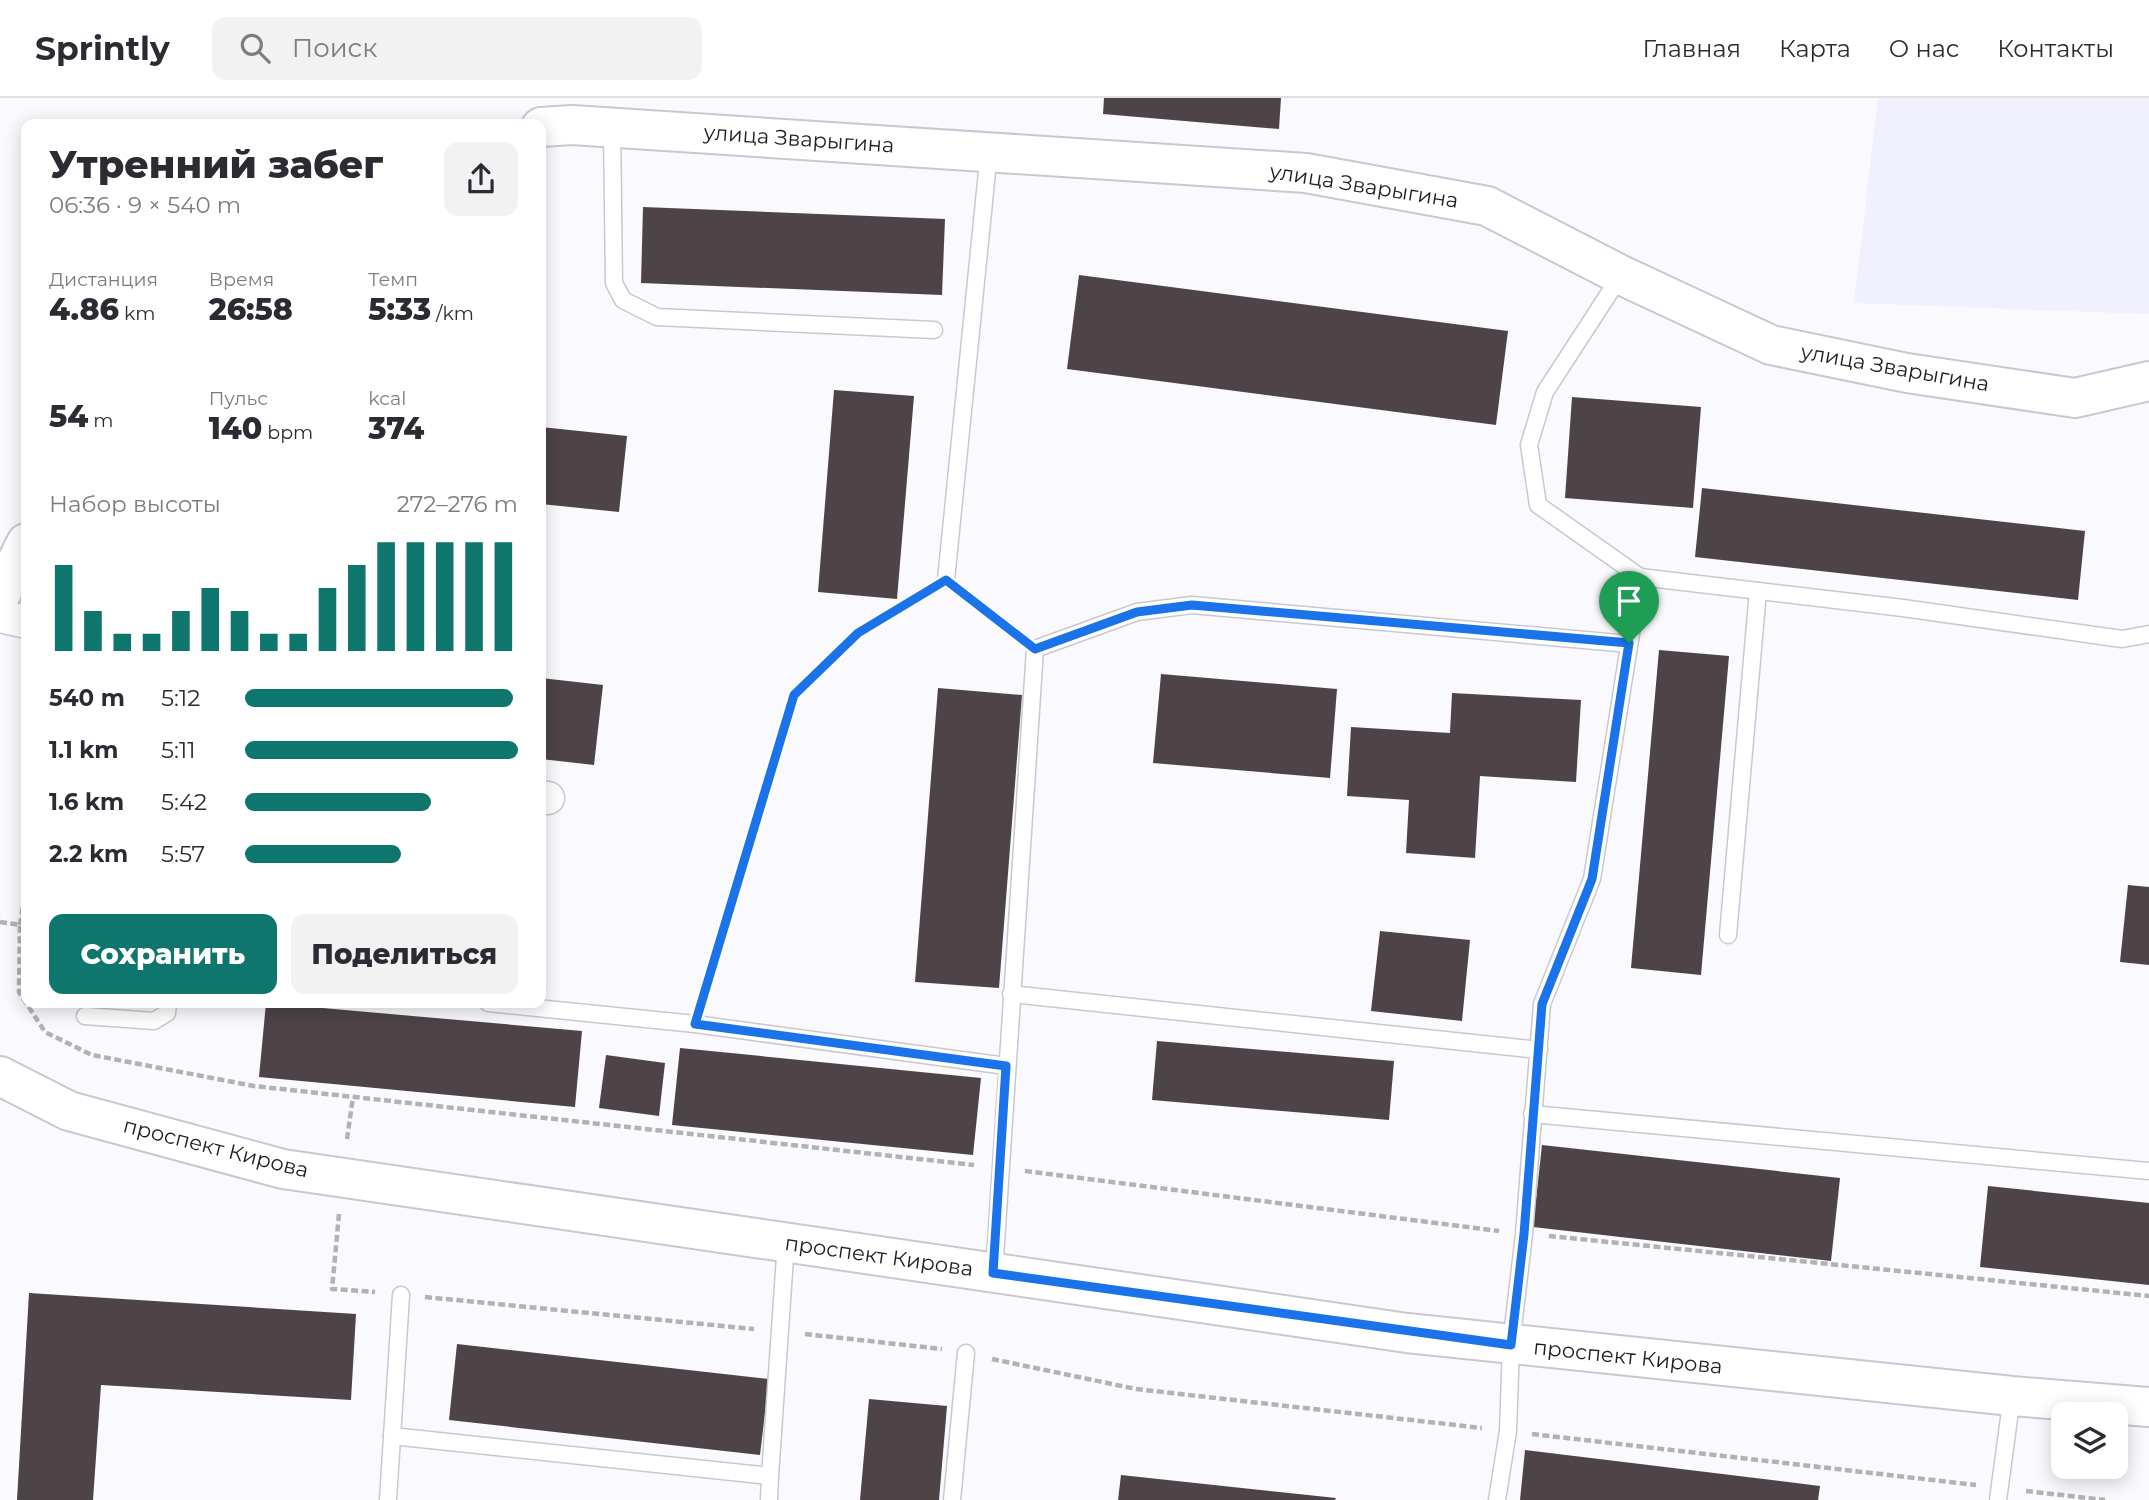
<!DOCTYPE html>
<html lang="ru">
<head>
<meta charset="utf-8">
<style>
	body { margin:0; font-family:Montserrat,sans-serif; background:#f2f2f3; color:#2b2b33; height:100vh; display:flex; flex-direction:column; font-size:26px; white-space:nowrap }
	* { box-sizing:border-box; margin:0 }
	p { font-size:23px; color:#7c7c81 }
	.icon { flex:none; width:38px; height:38px; fill:none; stroke:currentColor; stroke-width:2; stroke-linecap:round; stroke-linejoin:round }
	.map { position:relative; flex:1; overflow:hidden }
	.panel { position:absolute; left:21px; top:21px; width:525px; height:889px; display:flex; flex-direction:column; background:#fff; border-radius:14px; box-shadow:0 4px 18px #0003 }
	.panel>* { flex:none }
	.buttons { position:absolute; left:2051px; top:1304px; display:grid; gap:14px }
	.buttons a { display:grid; place-items:center; width:77px; height:77px; border-radius:14px; background:#fff; box-shadow:0 4px 18px #0003; font-size:35px }
	.pin { position:absolute; display:grid; place-items:center; width:60px; height:60px; color:#fff; margin:-72px -30px; border-radius:50% 50% 50% 0; rotate:-45deg; box-shadow:0 0 7px #0007 }
	.pin .icon { rotate:45deg }
	.round { display:grid; place-items:center; flex:none; width:74px; height:74px; border-radius:14px; background:#f2f2f3 }
	.headline { display:flex; align-items:center; justify-content:space-between; height:119px; padding:0 28px }
	h1 { font-size:38px; font-weight:800; line-height:52px }
	.figures { display:grid; grid-template-columns:repeat(3,1fr); gap:10px; height:119px; padding:7px 28px }
	.figures div { display:grid; align-content:center }
	.figures b { font-size:30px; font-weight:800 }
	.figures small { font-size:19px; font-weight:400 }
	.figures p { font-size:19px }
	.chart { height:196px; padding:14px 28px }
	.chart p { display:flex; justify-content:space-between }
	.chart svg { width:100%; height:126px; margin-top:7px; stroke:#0f766e; stroke-width:6 }
	.primary-button { display:flex; gap:14px; margin-top:auto; padding:14px 28px }
	.primary-button a { flex:1; height:80px; border-radius:14px; background:#0f766e; color:#fff; font-size:28px; font-weight:800; line-height:80px; text-align:center }
	.primary-button a+a { background:#f2f2f3; color:#2b2b33 }
	ul { padding:0 28px; list-style:none; font-size:23px }
	li { display:grid; grid-template-columns:112px 84px 1fr; align-items:center; height:52px }
	li i { height:18px; border-radius:9px; background:#0f766e }
	header { display:flex; align-items:center; gap:42px; box-sizing:border-box; height:98px; padding:0 35px; background:#fff; border-bottom:2px solid #e1e1e2 }
	header strong { font-size:33px }
	nav { display:flex; gap:38px; margin-inline-start:auto; font-size:24px }
	.search { width:490px; height:63px; background:#f2f2f3; display:flex; align-items:center; gap:18px; box-sizing:border-box; padding:0 24px; border-radius:14px; color:#7c7c81; font-size:26px }
	.map>svg:first-child { display:block }
</style>
</head>
<body>
<header>
<strong>Sprintly</strong>
<div class="search"><svg class="icon" aria-label="search" viewBox="0 0 24 24"><circle cx="10" cy="10" r="6"/><path d="M15 15l6 6"/></svg>Поиск</div>
<nav><a>Главная</a><a>Карта</a><a>О нас</a><a>Контакты</a></nav>
</header>
<div class="map">
<svg width="2149" height="1402" viewBox="0 0 2149 1402">
	<rect width="100%" height="100%" fill="#f9f9fe"/>
	<polygon fill="#f0f0ff" points="1878,0 2149,0 2149,216 1854,205"/>
	<g fill="#4e4447">
		<polygon points="1104,0 1281,0 1279,31 1103,16"/>
		<polygon points="643,109 945,121 942,197 641,185"/>
		<polygon points="1079,177 1508,233 1496,327 1067,271"/>
		<polygon points="834,292 914,298 897,501 818,494"/>
		<polygon points="1572,299 1701,309 1693,410 1565,400"/>
		<polygon points="541,329 627,338 619,414 541,406"/>
		<polygon points="1702,390 2085,433 2078,502 1695,459"/>
		<polygon points="1659,552 1729,558 1701,877 1631,870"/>
		<polygon points="1161,576 1337,591 1330,680 1153,665"/>
		<polygon points="541,580 603,587 594,667 541,661"/>
		<polygon points="938,590 1022,597 999,890 915,884"/>
		<polygon points="1452,595 1581,602 1576,684 1480,678 1475,760 1406,755 1409,702 1347,698 1351,629 1450,635"/>
		<polygon points="2128,787 2149,789 2149,867 2120,864"/>
		<polygon points="1380,833 1470,842 1462,923 1371,913"/>
		<polygon points="266,905 582,933 575,1009 259,979"/>
		<polygon points="1157,943 1394,963 1389,1022 1152,1002"/>
		<polygon points="680,950 981,980 973,1057 672,1027"/>
		<polygon points="606,957 665,965 659,1018 599,1010"/>
		<polygon points="1542,1047 1840,1080 1831,1163 1533,1129"/>
		<polygon points="1988,1088 2149,1105 2149,1187 1980,1169"/>
		<polygon points="29,1195 356,1216 351,1302 101,1287 93,1402 17,1402"/>
		<polygon points="457,1246 769,1281 760,1357 449,1322"/>
		<polygon points="869,1301 947,1308 939,1402 860,1402"/>
		<polygon points="1525,1352 1820,1388 1818,1402 1520,1402"/>
		<polygon points="1121,1377 1336,1400 1335,1402 1118,1402"/>
	</g>
	<g fill="none" stroke-linecap="round" stroke-linejoin="round">
		<g stroke="#c8c8d3" stroke-width="19">
			<g id="lane">
				<polyline points="612,29 614,185 623,202 657,219 934,232"/>
				<polyline points="1621,177 1545,294 1529,347 1538,407 1640,479"/>
				<polyline points="946,482 989,54"/>
				<polyline points="1728,837 1758,493"/>
				<polyline points="1011,896 1539,952"/>
				<polyline points="488,905 695,926 1006,968"/>
				<polyline points="85,918 154,923 167,915 168,905"/>
				<polyline points="1532,1016 2149,1073"/>
				<polyline points="994,1175 1035,551 1137,514 1192,507 1629,546"/>
				<polyline points="392,1338 770,1378 786,1144"/>
				<polyline points="388,1402 401,1197"/>
				<polyline points="769,1402 770,1378"/>
				<polyline points="952,1402 966,1255"/>
				<polyline points="1497,1402 1508,1333 1511,1247 1524,1136 1542,906 1592,781 1640,479 1903,510 2122,541 2149,536"/>
				<polyline points="1998,1402 2012,1298"/>
			</g>
		</g>
		<g stroke="#c8c8d3" stroke-width="35">
			<g id="street">
				<polyline points="0,518 26,524"/>
				<polyline points="541,699 548,700"/>
			</g>
		</g>
		<g stroke="#c8c8d3" stroke-width="42">
			<g id="secondary">
				<polyline points="541,29 572,27 1306,75 1487,108 1621,177 1771,247 1907,275 2075,300 2149,283"/>
				<polyline points="0,498 26,445"/>
			</g>
		</g>
		<g stroke="#c8c8d3" stroke-width="42">
			<polyline id="primary" points="0,978 69,1013 283,1071 1407,1235 2012,1298 2149,1309"/>
		</g>
		<g stroke="#b1b1b6" stroke-width="4.5" stroke-dasharray="7 3.5" stroke-linecap="butt">
			<polyline points="966,498 1015,535"/>
			<polyline points="0,824 20,827 19,894 45,934 92,957 254,988 974,1067"/>
			<polyline points="20,827 26,788"/>
			<polyline points="702,901 794,597 858,535 925,495"/>
			<polyline points="347,1041 353,999"/>
			<polyline points="1025,1073 1499,1133"/>
			<polyline points="339,1116 332,1191 375,1194"/>
			<polyline points="1549,1138 2149,1198"/>
			<polyline points="425,1199 754,1231"/>
			<polyline points="805,1236 942,1251"/>
			<polyline points="992,1261 1136,1291 1482,1330"/>
			<polyline points="1532,1336 1976,1387"/>
			<polyline points="2026,1393 2105,1402"/>
		</g>
		<use href="#lane" stroke="#fff" stroke-width="16"/>
		<use href="#street" stroke="#fff" stroke-width="32"/>
		<use href="#secondary" stroke="#fff" stroke-width="38"/>
		<use href="#primary" stroke="#fff" stroke-width="38"/>
	</g>
	<g fill="none" stroke-linecap="round" stroke-linejoin="round">
		<g stroke="#fff" stroke-width="14">
			<polygon id="route" points="946,482 1035,551 1137,514 1192,507 1629,545 1592,781 1542,906 1524,1136 1511,1247 993,1175 1006,968 695,926 794,597 858,535"/>
		</g>
		<use href="#route" stroke="#1a73e8" stroke-width="9"/>
	</g>
	<g text-anchor="middle" stroke-width="7" stroke-linejoin="round" paint-order="stroke">
		<g font-size="21" fill="#1e1e22" stroke="#fff">
			<text transform="translate(799 41) rotate(4)" y="7">улица Зварыгина</text>
			<text transform="translate(1364 88) rotate(9)" y="7">улица Зварыгина</text>
			<text transform="translate(1895 270) rotate(10)" y="7">улица Зварыгина</text>
			<text transform="translate(216 1050) rotate(14)" y="7">проспект Кирова</text>
			<text transform="translate(879 1158) rotate(8)" y="7">проспект Кирова</text>
			<text transform="translate(1628 1259) rotate(6)" y="7">проспект Кирова</text>
		</g>
	</g>
</svg>
<div class="buttons">
<a><svg class="icon" aria-label="layers" viewBox="0 0 24 24"><path d="M12 4l9 5-9 5-9-5zM3 14l9 5 9-5"/></svg></a>
</div>
<div class="pin" style="left:1629px;top:545px;background:#1e9e55"><svg class="icon" aria-label="arrive" viewBox="0 0 24 24"><path d="M6 21V4h12l-3 4 3 4H6"/></svg></div>
<section class="panel">
<div class="headline"><div><h1>Утренний забег</h1><p>06:36 · 9 × 540 m</p></div><a class="round"><svg class="icon" aria-label="share" viewBox="0 0 24 24"><path d="M12 15V3M7 8l5-5 5 5M5 13v7h14v-7"/></svg></a></div>
<div class="figures">
<div><p>Дистанция</p><b>4.86<small> km</small></b></div>
<div><p>Время</p><b>26:58</b></div>
<div><p>Темп</p><b>5:33<small> /km</small></b></div>
</div>
<div class="figures">
<div><b>54<small> m</small></b></div>
<div><p>Пульс</p><b>140<small> bpm</small></b></div>
<div><p>kcal</p><b>374</b></div>
</div>
<div class="chart"><p><span>Набор высоты</span>272–276 m</p>
<svg viewBox="0 0 160 44" preserveAspectRatio="none"><path d="M5 44V14M15 44V30M25 44V38M35 44V38M45 44V30M55 44V22M65 44V30M75 44V38M85 44V38M95 44V22M105 44V14M115 44V6M125 44V6M135 44V6M145 44V6M155 44V6"/></svg>
</div>
<ul>
<li><b>540 m</b>5:12<i style="width:98%"></i></li>
<li><b>1.1 km</b>5:11<i style="width:100%"></i></li>
<li><b>1.6 km</b>5:42<i style="width:68%"></i></li>
<li><b>2.2 km</b>5:57<i style="width:57%"></i></li>
</ul>
<div class="primary-button"><a>Сохранить</a><a>Поделиться</a></div>
</section>
</div>
</body>
</html>
